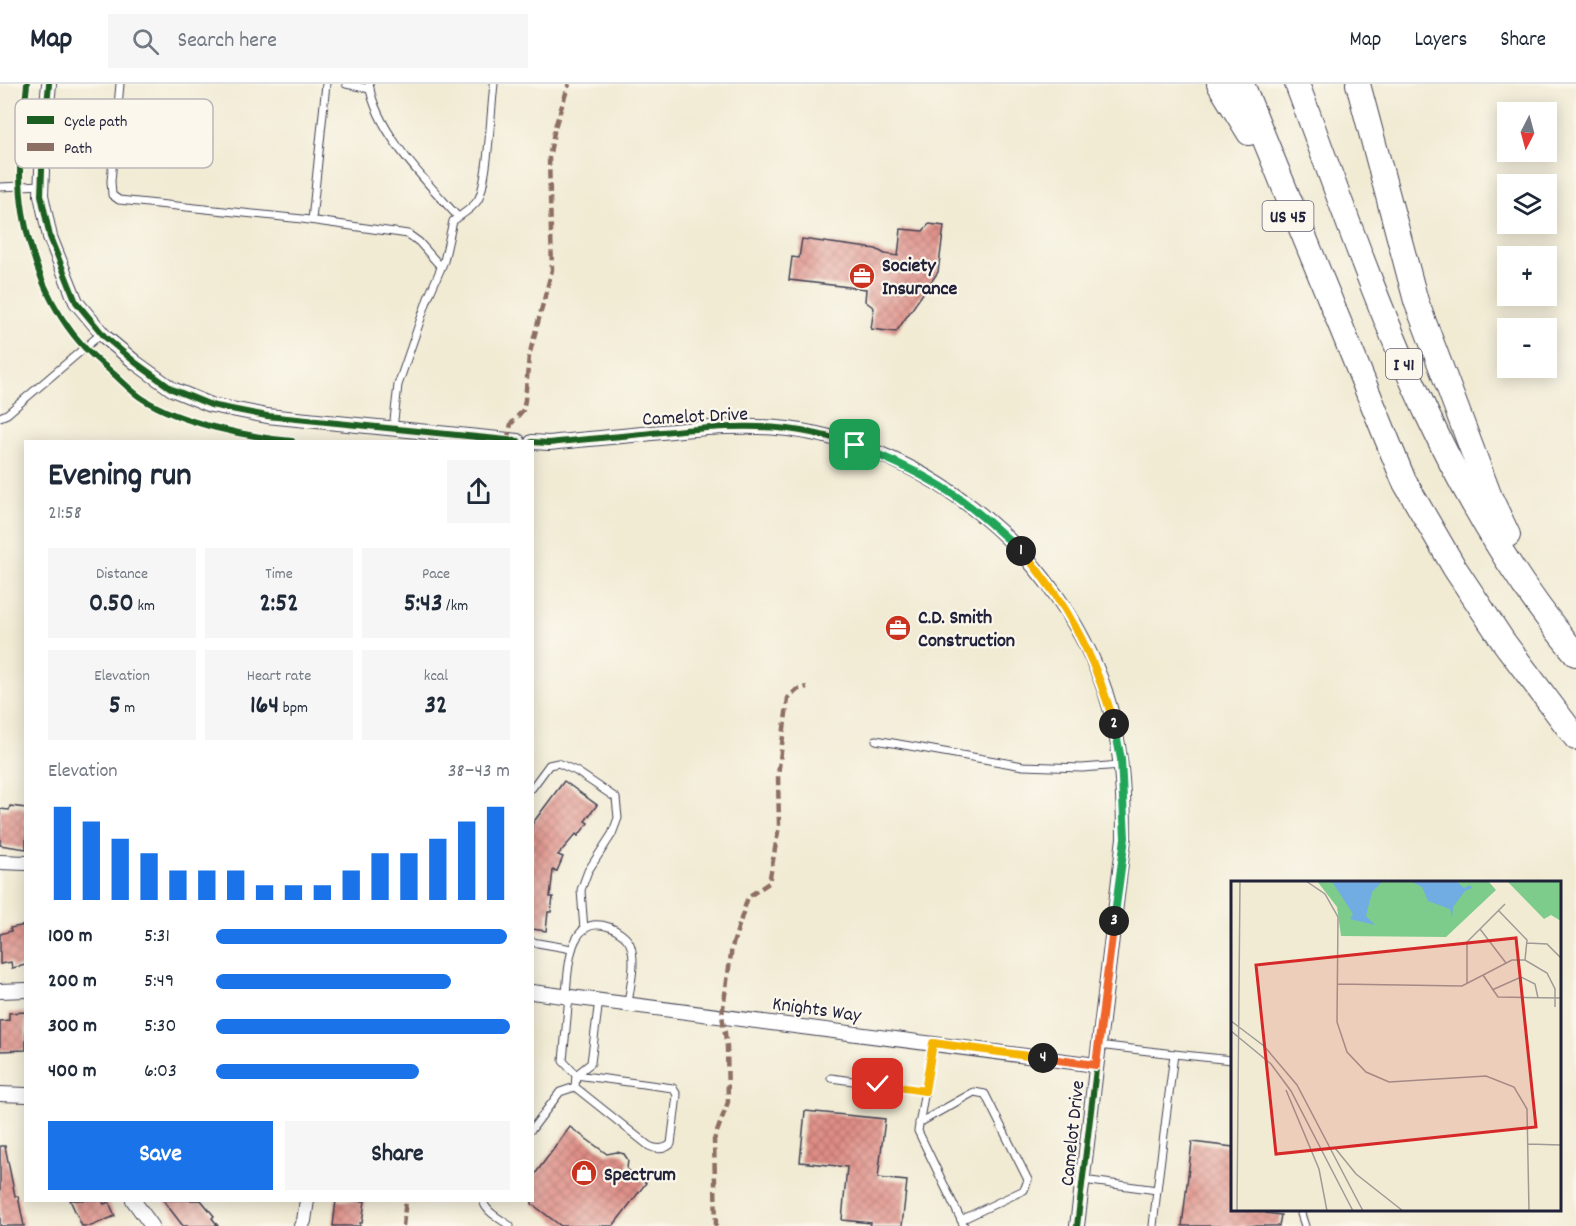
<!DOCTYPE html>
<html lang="en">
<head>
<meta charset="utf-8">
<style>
	body { margin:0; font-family:Dekko,sans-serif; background:#f6f6f7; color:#1f2937; height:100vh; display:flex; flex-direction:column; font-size:22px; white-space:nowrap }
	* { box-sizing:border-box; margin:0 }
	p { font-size:20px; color:#747a83 }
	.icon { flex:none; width:33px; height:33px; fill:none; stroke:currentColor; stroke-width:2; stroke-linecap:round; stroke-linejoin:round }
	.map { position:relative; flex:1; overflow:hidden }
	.sheet { position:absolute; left:24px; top:356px; width:510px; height:762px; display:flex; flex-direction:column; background:#fff; border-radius:0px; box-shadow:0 3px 15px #0003 }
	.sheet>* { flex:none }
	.needle { width:39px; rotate:186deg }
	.fabs { position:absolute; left:1497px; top:18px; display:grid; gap:12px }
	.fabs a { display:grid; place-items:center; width:60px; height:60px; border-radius:0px; background:#fff; box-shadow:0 3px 15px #0003; font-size:30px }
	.pin { position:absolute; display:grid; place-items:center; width:51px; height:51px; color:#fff; margin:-26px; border-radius:12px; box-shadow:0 3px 9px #0006 }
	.km { position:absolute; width:30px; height:30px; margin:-15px; border-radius:50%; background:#222; color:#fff; font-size:16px; line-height:30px; text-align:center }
	.round { display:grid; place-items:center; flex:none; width:63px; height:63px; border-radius:0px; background:#f6f6f7 }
	.head { display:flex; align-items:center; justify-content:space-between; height:102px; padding:0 24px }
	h1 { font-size:33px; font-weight:800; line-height:45px }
	.metrics { display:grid; grid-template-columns:repeat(3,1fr); gap:9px; height:102px; padding:6px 24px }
	.metrics div { display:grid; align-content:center; border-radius:0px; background:#f6f6f7; text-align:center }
	.metrics b { font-size:26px; font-weight:800 }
	.metrics small { font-size:16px; font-weight:400 }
	.metrics p { font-size:16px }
	.chart { height:168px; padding:12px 24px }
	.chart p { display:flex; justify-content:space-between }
	.chart svg { width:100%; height:108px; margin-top:6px; stroke:#1a73e8; stroke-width:6 }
	.action { display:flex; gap:12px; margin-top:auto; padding:12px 24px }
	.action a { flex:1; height:69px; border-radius:0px; background:#1a73e8; color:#fff; font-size:24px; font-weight:800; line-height:69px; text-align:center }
	.action a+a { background:#f6f6f7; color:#1f2937 }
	ul { padding:0 24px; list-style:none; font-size:20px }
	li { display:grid; grid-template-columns:96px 72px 1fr; align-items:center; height:45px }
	li i { height:15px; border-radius:8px; background:#1a73e8 }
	header { display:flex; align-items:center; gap:36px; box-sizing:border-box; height:84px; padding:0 30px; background:#fff; border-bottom:2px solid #e0e1e3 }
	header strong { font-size:28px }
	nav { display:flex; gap:33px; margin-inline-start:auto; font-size:21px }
	.search { width:420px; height:54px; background:#f6f6f7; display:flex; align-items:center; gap:15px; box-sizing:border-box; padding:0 21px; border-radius:0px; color:#747a83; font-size:22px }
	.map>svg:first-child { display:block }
</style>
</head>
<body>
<header>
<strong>Map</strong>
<div class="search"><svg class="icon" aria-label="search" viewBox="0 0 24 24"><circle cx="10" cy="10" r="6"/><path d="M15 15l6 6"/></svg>Search here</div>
<nav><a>Map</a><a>Layers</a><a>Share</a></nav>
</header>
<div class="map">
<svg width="1576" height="1142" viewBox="0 0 1576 1142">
	<defs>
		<pattern id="building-cross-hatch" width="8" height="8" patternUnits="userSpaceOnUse" patternTransform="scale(1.5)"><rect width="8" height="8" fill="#df8d85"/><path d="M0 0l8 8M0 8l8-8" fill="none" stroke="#b4736e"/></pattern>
	</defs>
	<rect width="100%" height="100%" fill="#fbf7ec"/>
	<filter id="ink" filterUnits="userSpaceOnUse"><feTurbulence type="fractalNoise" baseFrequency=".0167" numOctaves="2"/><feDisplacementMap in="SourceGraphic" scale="12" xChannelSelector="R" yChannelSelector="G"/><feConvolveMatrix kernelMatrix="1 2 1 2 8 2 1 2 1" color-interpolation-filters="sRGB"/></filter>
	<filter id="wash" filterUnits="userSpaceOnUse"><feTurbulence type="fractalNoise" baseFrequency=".008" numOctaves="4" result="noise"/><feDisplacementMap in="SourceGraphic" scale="24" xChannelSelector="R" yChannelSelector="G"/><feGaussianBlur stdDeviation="1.35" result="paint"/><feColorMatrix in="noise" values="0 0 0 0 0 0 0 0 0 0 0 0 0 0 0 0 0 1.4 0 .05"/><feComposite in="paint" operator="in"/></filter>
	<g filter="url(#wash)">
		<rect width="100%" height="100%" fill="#f1ebd4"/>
		<g id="blocks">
			<g fill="url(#building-cross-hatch)">
				<polygon points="929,140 944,142 938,188 896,248 871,245 874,224 865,217 866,205 789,196 792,173 799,174 802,155 876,165 885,170 898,172 901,145 923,147"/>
				<polygon points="564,697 597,721 585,737 588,739 578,752 576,750 558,771 563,773 557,787 553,786 550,813 553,813 551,828 548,828 546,847 532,845 532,740"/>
				<polygon points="10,722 26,724 26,765 0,761 0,725 9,726"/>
				<polygon points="26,841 26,881 12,884 11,878 0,880 0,850 11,847 10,844"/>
				<polygon points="26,928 26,966 0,967 0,937 9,936 9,929"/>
				<polygon points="805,1027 885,1035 878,1094 907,1097 902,1142 870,1142 871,1139 842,1136 847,1083 800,1078"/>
				<polygon points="570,1043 607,1070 617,1068 624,1070 628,1076 627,1085 646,1099 613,1142 561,1142 532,1120 532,1094"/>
				<polygon points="1192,1058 1233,1063 1233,1125 1267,1125 1266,1129 1281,1131 1279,1142 1182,1142"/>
				<polygon points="0,1062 5,1062 15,1112 18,1112 24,1142 0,1142"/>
				<polygon points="70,1116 102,1116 104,1120 109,1118 115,1132 91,1142 82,1142"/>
				<polygon points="163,1116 201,1116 214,1132 212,1134 218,1142 183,1142"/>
				<polygon points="336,1116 365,1117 362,1139 360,1139 360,1142 333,1142"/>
			</g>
		</g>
	</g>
	<g filter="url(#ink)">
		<use href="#blocks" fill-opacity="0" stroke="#414052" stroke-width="1.5"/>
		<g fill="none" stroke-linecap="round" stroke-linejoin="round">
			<g stroke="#414052" stroke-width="9">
				<g id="service">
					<polyline points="120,0 111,97 112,111 119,116 302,135 408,150 419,158 441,183"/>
					<polyline points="346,0 370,5"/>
					<path d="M369 0C376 48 427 98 458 133"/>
					<polyline points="0,103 42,101"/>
					<polyline points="312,136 326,0"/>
					<polyline points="0,333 7,330 102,249"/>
					<path d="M393 345 398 301 428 214 444 177 453 137C461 131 472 125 478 116 488 98 491 24 494 0"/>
					<polyline points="876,656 1023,682 1082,684 1121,681"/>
					<polyline points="532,704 549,681 558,679 576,687 616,714 618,734 612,750 588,787 581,806 584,846"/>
					<polyline points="532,858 572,865"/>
					<path d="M566 912C568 887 568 829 609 843 617 846 627 853 630 860 637 877 630 902 628 920"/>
					<polyline points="569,912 563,977 576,991 591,979 599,916"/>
					<polyline points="933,959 918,1047 964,1142"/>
					<polyline points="1174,970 1232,976"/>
					<polyline points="831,994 925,1007"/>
					<polyline points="919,1039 974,1008 985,1010 1028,1096 1024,1106 961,1136"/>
					<path d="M532 1045 560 1008 575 1003 649 1062C657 1066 664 1066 671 1060L677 1011 673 1004 576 991 575 1003"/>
					<polyline points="1083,1096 1157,1106 1174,970 1098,961"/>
					<path d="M483 1116C485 1128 501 1135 510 1142"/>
					<polyline points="1302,1126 1301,1130 1305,1142"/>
					<polyline points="1153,1142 1157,1106"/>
				</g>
			</g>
			<g stroke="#414052" stroke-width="16">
				<g id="minor">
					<polyline points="49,0 43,61 41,111 50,153 76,218 105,253 136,279 172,305 211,321 267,332 518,357"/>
					<path d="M532 358 549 359C586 355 624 352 662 348 704 344 746 340 788 345 931 364 1059 471 1105 607 1121 655 1124 704 1124 754L1077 1142"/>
					<polyline points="0,778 26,779"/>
					<polyline points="0,907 26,906"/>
					<polyline points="532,908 1096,981"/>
					<polyline points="0,1010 26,1011"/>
					<polyline points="133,1116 152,1142"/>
					<polyline points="301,1142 304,1137 307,1116"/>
				</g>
			</g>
			<g stroke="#414052" stroke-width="26">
				<g id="motorway">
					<polyline points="1219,0 1249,49"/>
					<polyline points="1242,0 1404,397 1454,483 1503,557 1576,654"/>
					<path d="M1297 0C1371 198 1437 405 1576 570"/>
					<polyline points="1358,0 1416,217 1490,413 1508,451"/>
				</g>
			</g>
			<use href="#service" stroke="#fff" stroke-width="7"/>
			<use href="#minor" stroke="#fff" stroke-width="14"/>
			<use href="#motorway" stroke="#fff" stroke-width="24"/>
			<g stroke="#8d6e63" stroke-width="4.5" stroke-dasharray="9 4.5" stroke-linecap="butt">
				<polyline points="507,357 511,340 523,326 525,316 529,272 552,186 549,74 555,43 569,0"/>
				<polyline points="403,1142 406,1116"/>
				<polyline points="716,1142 714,1056 728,1018 727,962 722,931 732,863 748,813 769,799 779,742 778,691 788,614 796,606 807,603"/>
			</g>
			<g stroke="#fbf7ec" stroke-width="10">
				<g id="cycleway">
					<path d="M27 0C23 41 16 86 23 128 31 176 50 227 85 264 94 273 105 282 115 291 124 299 133 309 143 315 180 339 248 353 292 357"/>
					<polyline points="49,0 43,61 41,111 50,153 76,218 105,253 136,279 172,305 211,321 267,332 518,357"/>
					<path d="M532 358 549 359C586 355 624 352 662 348 704 344 746 340 788 345 931 364 1059 471 1105 607 1121 655 1124 704 1124 754L1077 1142"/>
				</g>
			</g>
			<use href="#cycleway" stroke="#1b5e20" stroke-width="6"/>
		</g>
	</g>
	<g fill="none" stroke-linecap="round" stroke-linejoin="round" filter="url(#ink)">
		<g stroke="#fff" stroke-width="12">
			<path id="split-1" d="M855 361C884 373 915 386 942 403 971 421 996 444 1021 467"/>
		</g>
		<g stroke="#fff" stroke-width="12">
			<path id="split-2" d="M1021 467C1030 475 1037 486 1044 495 1078 539 1099 587 1114 640"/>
		</g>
		<g stroke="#fff" stroke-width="12">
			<polyline id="split-3" points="1114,837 1125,754 1121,675 1114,640"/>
		</g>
		<g stroke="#fff" stroke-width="12">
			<polyline id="split-4" points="1043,974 1096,981 1114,837"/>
		</g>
		<g stroke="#fff" stroke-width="12">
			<polyline id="split-5" points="878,1000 925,1007 933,959 1043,974"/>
		</g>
		<use href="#split-1" stroke="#22a559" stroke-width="8"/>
		<use href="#split-2" stroke="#f5b400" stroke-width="8"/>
		<use href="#split-3" stroke="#22a559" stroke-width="8"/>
		<use href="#split-4" stroke="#f0652b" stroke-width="8"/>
		<use href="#split-5" stroke="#f5b400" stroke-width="8"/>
	</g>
	<defs>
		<g id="office-disc" transform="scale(1.35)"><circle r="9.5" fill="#c8321e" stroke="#fbf7ec"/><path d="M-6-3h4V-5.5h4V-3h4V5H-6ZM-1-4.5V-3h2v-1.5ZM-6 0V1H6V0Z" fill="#fff"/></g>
		<g id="shop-disc" transform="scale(1.35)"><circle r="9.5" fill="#c8321e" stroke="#fbf7ec"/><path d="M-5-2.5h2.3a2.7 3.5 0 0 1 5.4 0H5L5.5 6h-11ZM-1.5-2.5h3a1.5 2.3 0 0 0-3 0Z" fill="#fff"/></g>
	</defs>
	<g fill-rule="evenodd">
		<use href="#office-disc" x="862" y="192"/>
		<use href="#office-disc" x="898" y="544"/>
		<use href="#shop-disc" x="584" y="1089"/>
	</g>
	<g text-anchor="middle" stroke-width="4.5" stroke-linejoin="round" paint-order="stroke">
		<g fill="#fbf7ec" stroke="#636270" stroke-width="1.5">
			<rect x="1262.5" y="117" width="51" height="30" rx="4.5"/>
			<rect x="1386" y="265" width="36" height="30" rx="4.5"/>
		</g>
		<g font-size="18" font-weight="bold" fill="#22223b">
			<text x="1288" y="138">US 45</text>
			<text x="1404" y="286">I 41</text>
		</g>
		<g font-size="20" font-weight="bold" fill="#22223b" stroke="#fbf7ec" text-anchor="start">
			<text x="882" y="187">Society<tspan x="882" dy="23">Insurance</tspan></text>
			<text x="918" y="539">C.D. Smith<tspan x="918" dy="23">Construction</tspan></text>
			<text x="604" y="1096">Spectrum</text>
		</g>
		<g font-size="20" fill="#22223b" stroke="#fbf7ec">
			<text transform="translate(695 331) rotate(-3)" y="7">Camelot Drive</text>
			<text transform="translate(817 924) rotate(8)" y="7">Knights Way</text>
			<text transform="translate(1071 1049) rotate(-84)" y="7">Camelot Drive</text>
		</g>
	</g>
	<g transform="translate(1231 797)">
		<rect width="330" height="330" fill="#f1ebd4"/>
		<path d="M86 0H257L265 9 215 56 110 55 106 26ZM276 0H330V40L320 34 313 38Z" fill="#7ecc8b"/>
		<path d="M95 0H152L141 11 135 35 144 44 119 38 122 33 102 2ZM179 0H225L233 7 239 4 241 7 234 10 222 26 221 37 219 28 197 20 191 6Z" fill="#71ace2"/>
		<path fill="none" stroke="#9e9b97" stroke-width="1.5" d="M75 0 94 13 107 36 106 141 116 171 135 191 158 201 255 195 283 206 296 228 298 330M268 30 296 59 294 79M249 48 275 82M296 62 316 63 330 77M252 94 267 116 330 117M107 103 231 105 281 79H294L316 92 324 108V126M236 103V61L274 23M261 109 290 96 304 103 307 117M0 140 33 165 66 204 132 330M0 150 40 183 60 210 122 330M55 209 88 288 96 330M297 263 330 264M104 267 125 293 172 330M6 330 9 0"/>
		<path fill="#d62828" fill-opacity="0.15" stroke="#d62828" stroke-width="3" d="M285 57 305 246 45 273 25 84Z"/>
		<rect width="330" height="330" fill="none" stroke="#22223b" stroke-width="3"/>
	</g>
	<rect x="15" y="15" width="198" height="69" rx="9" fill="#fbf7ec" stroke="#bab7b7" stroke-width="1.5"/>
	<rect x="27" y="32" width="27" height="8" fill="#1b5e20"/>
	<rect x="27" y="59" width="27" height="8" fill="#8d6e63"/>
	<g font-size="16" fill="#22223b">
		<text x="64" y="42">Cycle path</text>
		<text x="64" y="69">Path</text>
	</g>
</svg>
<div class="fabs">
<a><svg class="needle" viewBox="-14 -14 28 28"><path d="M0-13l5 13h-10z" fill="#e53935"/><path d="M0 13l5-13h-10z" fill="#747a83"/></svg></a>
<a><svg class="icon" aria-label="layers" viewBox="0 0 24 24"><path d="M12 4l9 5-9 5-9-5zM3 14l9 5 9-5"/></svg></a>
<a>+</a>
<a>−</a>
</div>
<div class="pin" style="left:855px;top:361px;background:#1e9e55"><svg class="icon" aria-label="arrive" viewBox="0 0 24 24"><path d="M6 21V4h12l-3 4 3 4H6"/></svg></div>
<div class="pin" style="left:878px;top:1000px;background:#d93025"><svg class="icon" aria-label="check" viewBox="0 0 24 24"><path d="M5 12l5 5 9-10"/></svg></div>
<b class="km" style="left:1021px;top:467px">1</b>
<b class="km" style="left:1114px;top:640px">2</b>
<b class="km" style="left:1114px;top:837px">3</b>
<b class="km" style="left:1043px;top:974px">4</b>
<section class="sheet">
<div class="head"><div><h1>Evening run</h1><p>21:58</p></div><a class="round"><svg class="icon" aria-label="share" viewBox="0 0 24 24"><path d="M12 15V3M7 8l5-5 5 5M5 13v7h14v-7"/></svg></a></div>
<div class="metrics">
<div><p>Distance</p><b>0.50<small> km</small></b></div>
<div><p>Time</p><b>2:52</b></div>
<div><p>Pace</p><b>5:43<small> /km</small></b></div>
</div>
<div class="metrics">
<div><p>Elevation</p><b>5<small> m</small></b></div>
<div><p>Heart rate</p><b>164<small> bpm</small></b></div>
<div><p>kcal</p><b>32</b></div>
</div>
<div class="chart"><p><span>Elevation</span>38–43 m</p>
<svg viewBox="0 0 160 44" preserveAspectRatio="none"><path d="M5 44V6M15 44V12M25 44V19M35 44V25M45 44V32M55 44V32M65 44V32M75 44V38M85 44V38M95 44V38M105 44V32M115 44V25M125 44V25M135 44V19M145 44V12M155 44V6"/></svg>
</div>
<ul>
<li><b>100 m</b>5:31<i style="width:99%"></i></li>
<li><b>200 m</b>5:49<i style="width:80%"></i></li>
<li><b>300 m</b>5:30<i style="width:100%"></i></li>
<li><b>400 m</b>6:03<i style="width:69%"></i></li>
</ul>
<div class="action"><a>Save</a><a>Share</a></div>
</section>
</div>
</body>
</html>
